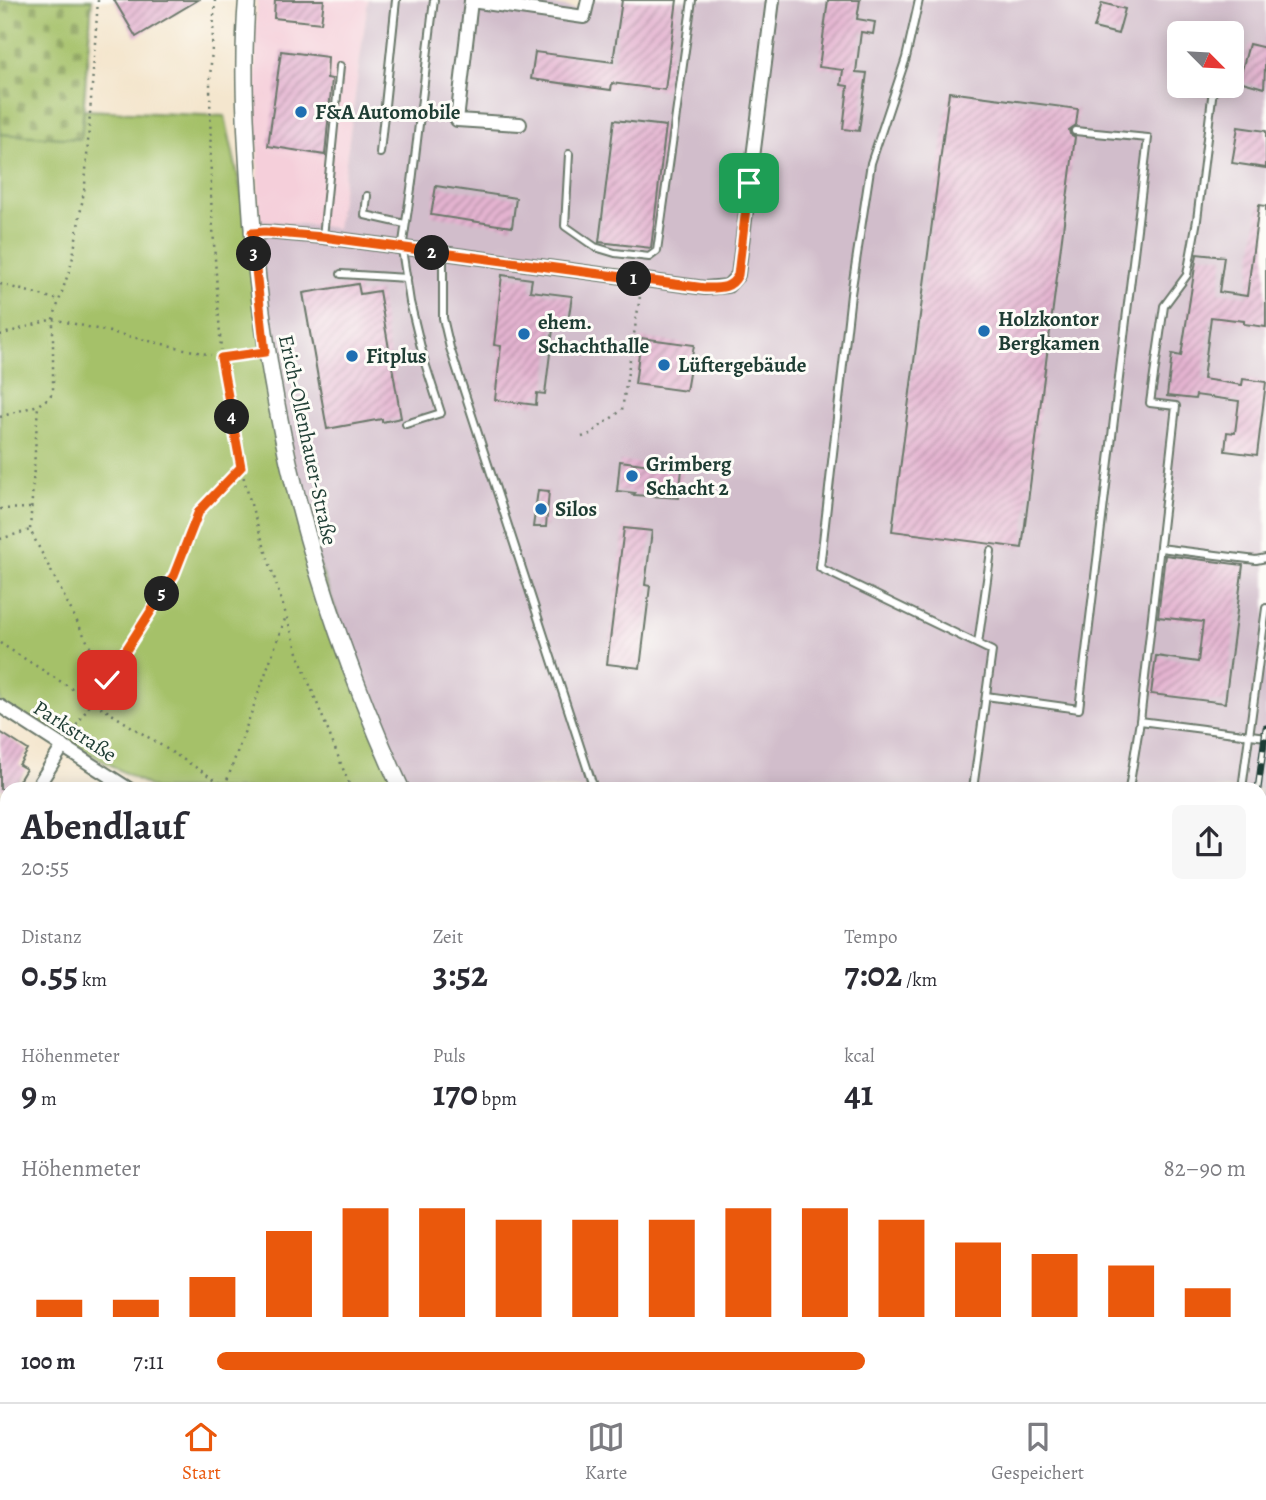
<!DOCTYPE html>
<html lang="de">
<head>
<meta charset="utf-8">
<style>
	body { margin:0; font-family:Alegreya,serif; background:#f7f7f7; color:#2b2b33; height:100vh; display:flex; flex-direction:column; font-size:26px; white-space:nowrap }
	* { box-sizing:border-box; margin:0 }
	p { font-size:23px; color:#7c7c81 }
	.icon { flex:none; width:38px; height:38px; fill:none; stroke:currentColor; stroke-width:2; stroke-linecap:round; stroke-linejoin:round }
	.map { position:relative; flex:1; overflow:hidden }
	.panel { position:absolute; left:0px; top:782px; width:1267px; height:621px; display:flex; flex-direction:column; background:#fff; border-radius:21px 21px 0 0; box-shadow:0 4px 18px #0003 }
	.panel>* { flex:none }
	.needle { width:46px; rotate:114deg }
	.buttons { position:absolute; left:1167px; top:21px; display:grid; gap:14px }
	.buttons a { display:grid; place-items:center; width:77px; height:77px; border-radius:10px; background:#fff; box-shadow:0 4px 18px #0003; font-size:35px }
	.pin { position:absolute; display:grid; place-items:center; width:60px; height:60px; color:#fff; margin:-30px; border-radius:14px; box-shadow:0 4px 10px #0006 }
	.km { position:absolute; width:35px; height:35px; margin:-18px; border-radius:50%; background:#222; color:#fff; font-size:19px; line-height:35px; text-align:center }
	.round { display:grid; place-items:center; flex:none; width:74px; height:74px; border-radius:10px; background:#f7f7f7 }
	.overview { display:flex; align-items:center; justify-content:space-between; height:119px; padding:0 21px }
	h1 { font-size:38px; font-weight:600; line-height:52px }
	.stats { display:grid; grid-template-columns:repeat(3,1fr); gap:10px; height:119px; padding:7px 21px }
	.stats div { display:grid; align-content:center }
	.stats b { font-size:35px; font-weight:600 }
	.stats small { font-size:19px; font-weight:400 }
	.stats p { font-size:19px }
	.chart { height:196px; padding:14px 21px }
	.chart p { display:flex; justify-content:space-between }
	.chart svg { width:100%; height:126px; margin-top:7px; stroke:#ea580c; stroke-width:6 }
	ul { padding:0 21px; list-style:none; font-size:23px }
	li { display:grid; grid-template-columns:112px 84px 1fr; align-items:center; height:52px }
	li i { height:18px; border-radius:9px; background:#ea580c }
	.tab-bar { display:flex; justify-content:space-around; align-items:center; height:98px; border-top:2px solid #e1e1e2; background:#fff; font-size:19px; color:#7c7c81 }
	.tab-bar a { display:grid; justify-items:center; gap:4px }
	.tab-bar .selected { color:#ea580c }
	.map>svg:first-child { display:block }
</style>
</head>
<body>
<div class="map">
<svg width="1266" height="1402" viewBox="0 0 1266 1402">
	<defs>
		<pattern id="cemetery-stones" width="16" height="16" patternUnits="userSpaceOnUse" patternTransform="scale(1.75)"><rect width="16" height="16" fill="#a5c169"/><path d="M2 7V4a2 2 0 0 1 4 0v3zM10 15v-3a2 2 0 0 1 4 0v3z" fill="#869e57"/></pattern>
		<pattern id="building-hatch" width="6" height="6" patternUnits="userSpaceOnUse" patternTransform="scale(1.75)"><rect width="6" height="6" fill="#e4b3d0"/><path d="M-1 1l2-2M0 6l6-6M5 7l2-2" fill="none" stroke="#b893aa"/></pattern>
	</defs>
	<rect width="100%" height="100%" fill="#fdfcf7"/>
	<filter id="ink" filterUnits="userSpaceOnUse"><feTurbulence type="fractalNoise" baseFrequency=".0143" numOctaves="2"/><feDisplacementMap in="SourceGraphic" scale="14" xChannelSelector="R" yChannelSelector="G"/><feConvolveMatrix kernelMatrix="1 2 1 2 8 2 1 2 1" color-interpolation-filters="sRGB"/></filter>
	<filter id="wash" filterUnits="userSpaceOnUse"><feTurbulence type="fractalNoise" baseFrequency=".00686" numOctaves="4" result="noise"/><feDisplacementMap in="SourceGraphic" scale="28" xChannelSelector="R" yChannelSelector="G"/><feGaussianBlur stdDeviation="1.57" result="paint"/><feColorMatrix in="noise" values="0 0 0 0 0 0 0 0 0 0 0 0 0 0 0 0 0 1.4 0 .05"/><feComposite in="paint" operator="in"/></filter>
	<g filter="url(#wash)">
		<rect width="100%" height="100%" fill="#f4e6ce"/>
		<g fill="#f5cfda">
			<polygon points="257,0 368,0 337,228 259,219 255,36"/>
			<polygon points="0,1037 7,1039 7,1396 365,1397 363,1402 0,1402"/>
		</g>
		<path fill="#d1bdcb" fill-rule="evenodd" d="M368 0H531L581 10 584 0H1266V1402H635L633 1397 1260 1396V789H400L313 566 247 218 337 228ZM1180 33H1232V86H1180Z"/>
		<polygon fill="#a5c169" stroke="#627f4e" stroke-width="2" points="84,110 225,116 247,218 290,484 400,789 154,789 0,704 0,134 81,139"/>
		<polygon fill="url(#cemetery-stones)" stroke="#627f4e" stroke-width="2" points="0,0 92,0 81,139 0,134"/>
		<g id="blocks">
			<g fill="url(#building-hatch)">
				<polygon points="114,0 198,0 136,37"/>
				<polygon points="275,0 324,0 321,23 274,18"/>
				<polygon points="622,0 677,0 665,90 612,83 611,90 531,79 535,52 613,62"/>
				<polygon points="828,0 860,0 857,19 875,22 873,34 861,32 856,72 867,73 859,131 843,129 848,86 841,85 843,70 819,67"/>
				<polygon points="1102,3 1125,9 1118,34 1094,28"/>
				<polygon points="1249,44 1266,48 1264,88 1239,81"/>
				<polygon points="281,51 328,57 327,78 332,79 325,155 268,146"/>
				<polygon points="949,92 1078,109 1076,125 1069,130 1070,134 1075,137 1022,548 892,531"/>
				<polygon points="614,120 666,126 651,248 599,242"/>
				<polygon points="1238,127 1266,131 1266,168 1232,163"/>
				<polygon points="436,186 516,198 512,227 431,215"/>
				<polygon points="1259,205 1266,206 1266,327 1244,324 1244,321 1211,317 1203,379 1242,385 1243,379 1266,382 1257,455 1225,451 1227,432 1235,433 1239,401 1196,395 1195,399 1167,396 1172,354 1181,356 1197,254 1224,257 1219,292 1247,296"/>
				<polygon points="502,275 532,279 530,291 572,296 568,322 554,321 545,394 537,393 536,405 495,400 501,346 494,345"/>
				<polygon points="358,284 360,294 379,291 401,418 382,422 382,419 327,429 303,293"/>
				<polygon points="641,338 694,345 686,391 635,384"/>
				<polygon points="620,461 682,469 679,498 633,495 635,493 617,491"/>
				<polygon points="538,490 549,491 546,527 533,527"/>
				<polygon points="624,528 652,531 645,585 650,586 640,668 607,664"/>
				<polygon points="1165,555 1243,565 1225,703 1151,694 1156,656 1198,662 1203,622 1158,617"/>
				<polygon points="0,732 28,750 19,765 26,769 14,789 0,789"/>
			</g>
		</g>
	</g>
	<g filter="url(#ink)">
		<use href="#blocks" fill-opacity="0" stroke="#6a786a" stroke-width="2"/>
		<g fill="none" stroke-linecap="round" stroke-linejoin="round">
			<g stroke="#6a786a" stroke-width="10">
				<g id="service">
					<polyline points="919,0 906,58 871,163 851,294 820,568 992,651 973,789"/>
					<polyline points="380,153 396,0"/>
					<polyline points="569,154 565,226 595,247 615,253 649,257 657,251 692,0"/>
					<polyline points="367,196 365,215 405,224"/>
					<polyline points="323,237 340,66"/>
					<polyline points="443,254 443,318 450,348 594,789"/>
					<polyline points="341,274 407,278"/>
					<polyline points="221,358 265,352"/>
					<polyline points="406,424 441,413 424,360 410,302 402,249 412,182 434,0"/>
					<polyline points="1160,548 1256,560 1266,558"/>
					<polyline points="978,644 991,551"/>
					<polyline points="986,696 1079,709 1148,138 1075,131"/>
					<polyline points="1140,721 1266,737"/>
					<polyline points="1129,789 1140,721 1176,406 1150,403 1164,306 1187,275 1197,220 1213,89"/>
					<polyline points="1242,789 1266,608"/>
					<polyline points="1260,849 1266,849"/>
					<polyline points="1260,1103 1266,1081"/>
					<polyline points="0,1111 7,1095"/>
					<polyline points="1260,1123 1266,1123"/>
					<polyline points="1164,1402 1165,1396"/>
				</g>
			</g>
			<g stroke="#6a786a" stroke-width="13">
				<g id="pedestrian">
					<polyline points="0,1246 7,1251"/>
					<polyline points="247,1396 256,1402"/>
				</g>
			</g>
			<g stroke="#6a786a" stroke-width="16">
				<g id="minor">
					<polyline points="520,124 457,120 471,1 584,17 588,0"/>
					<polyline points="252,233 265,232 323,237 705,288 728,286 738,275 773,0"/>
					<polyline points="0,706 129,789"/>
					<polyline points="36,789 63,746"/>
					<polyline points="0,848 7,836"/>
					<polyline points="87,1396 96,1402"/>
					<polyline points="21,1402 26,1396"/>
				</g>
			</g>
			<g stroke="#6a786a" stroke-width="19">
				<g id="tertiary">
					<path d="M247 0C242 60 245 120 249 180 262 399 310 590 401 789"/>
					<polyline points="626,1396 627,1402"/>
					<polyline points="354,1402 357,1396"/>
				</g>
			</g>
			<g stroke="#6a786a" stroke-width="2.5" stroke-dasharray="2 5" stroke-linecap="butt">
				<polyline points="98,0 85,185 72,262 53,319 53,390 50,397 38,405 30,530 107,680"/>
				<polyline points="215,0 210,79 211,198 221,350"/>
				<polyline points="0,284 59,300"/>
				<polyline points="0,335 53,319 211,355"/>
				<polyline points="223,367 241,468 252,508 302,665 351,789"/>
				<polyline points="0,417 38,405"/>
				<polyline points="582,437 590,434 622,410 641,290"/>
				<polyline points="0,509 31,508"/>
				<polyline points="0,539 30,530"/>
				<polyline points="0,643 225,786 225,789"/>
				<polyline points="69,737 174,575 199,511 241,468"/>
				<polyline points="225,786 285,619"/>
			</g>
			<use href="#service" stroke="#fff" stroke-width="6"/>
			<use href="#pedestrian" stroke="#fff" stroke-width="10"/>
			<use href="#minor" stroke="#fff" stroke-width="12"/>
			<use href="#tertiary" stroke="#fff" stroke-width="16"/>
			<g stroke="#1f3d34" stroke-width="7">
				<g id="rail">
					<polyline points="1258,789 1266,728"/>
					<polyline points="1260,862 1266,819"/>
					<polyline points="737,1396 740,1402"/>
					<polyline points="750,1396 753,1402"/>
					<polyline points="777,1396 780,1402"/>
					<polyline points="1136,1402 1136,1396"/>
					<polyline points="1148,1402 1149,1396"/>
					<polyline points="1178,1402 1179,1396"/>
				</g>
			</g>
			<use href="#rail" stroke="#fdfcf7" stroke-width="4.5" stroke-dasharray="13" stroke-linecap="butt"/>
		</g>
	</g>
	<g fill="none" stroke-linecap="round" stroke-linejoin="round" filter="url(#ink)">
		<g stroke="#fff" stroke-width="14">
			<path id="route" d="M107 680 174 575 199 511 241 467 221 358 265 352 252 233 265 232 323 237 705 288C720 288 731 289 738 275L749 183"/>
		</g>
		<use href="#route" stroke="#ea580c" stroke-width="9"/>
	</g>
	<g fill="#1f6fb2" stroke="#fdfcf7" stroke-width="2.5">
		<circle cx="301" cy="112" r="7"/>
		<circle cx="984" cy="331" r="7"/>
		<circle cx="524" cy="334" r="7"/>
		<circle cx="352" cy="356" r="7"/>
		<circle cx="664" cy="365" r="7"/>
		<circle cx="632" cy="476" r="7"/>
		<circle cx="541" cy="509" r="7"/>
	</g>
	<g text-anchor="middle" stroke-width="6" stroke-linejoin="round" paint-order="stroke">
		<g font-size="21" font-weight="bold" fill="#1f3d34" stroke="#fdfcf7" text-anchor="start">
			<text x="315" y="119">F&amp;A Automobile</text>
			<text x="998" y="326">Holzkontor<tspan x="998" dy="24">Bergkamen</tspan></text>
			<text x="538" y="329">ehem.<tspan x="538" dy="24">Schachthalle</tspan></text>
			<text x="366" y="363">Fitplus</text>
			<text x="678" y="372">Lüftergebäude</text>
			<text x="646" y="471">Grimberg<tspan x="646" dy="24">Schacht 2</tspan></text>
			<text x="555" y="516">Silos</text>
		</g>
		<g font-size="21" fill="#1f3d34" stroke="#fdfcf7">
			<text transform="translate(308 440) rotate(78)" y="7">Erich-Ollenhauer-Straße</text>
			<text transform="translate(75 731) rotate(33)" y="7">Parkstraße</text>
		</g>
	</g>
</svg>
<div class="buttons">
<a><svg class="needle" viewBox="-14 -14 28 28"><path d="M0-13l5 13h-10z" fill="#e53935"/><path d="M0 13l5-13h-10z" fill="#7c7c81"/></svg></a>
</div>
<div class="pin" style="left:749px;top:183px;background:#1e9e55"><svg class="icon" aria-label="arrive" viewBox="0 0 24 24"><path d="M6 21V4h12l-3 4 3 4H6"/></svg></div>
<div class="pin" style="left:107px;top:680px;background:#d93025"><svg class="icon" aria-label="check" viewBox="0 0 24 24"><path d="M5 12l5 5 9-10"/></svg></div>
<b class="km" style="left:634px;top:279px">1</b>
<b class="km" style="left:432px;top:253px">2</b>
<b class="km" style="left:254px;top:254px">3</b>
<b class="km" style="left:232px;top:417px">4</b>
<b class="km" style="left:162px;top:594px">5</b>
<section class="panel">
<div class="overview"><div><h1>Abendlauf</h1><p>20:55</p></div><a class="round"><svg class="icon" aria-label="share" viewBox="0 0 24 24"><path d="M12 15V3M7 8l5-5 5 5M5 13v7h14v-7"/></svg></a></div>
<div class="stats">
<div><p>Distanz</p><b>0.55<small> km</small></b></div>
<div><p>Zeit</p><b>3:52</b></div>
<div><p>Tempo</p><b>7:02<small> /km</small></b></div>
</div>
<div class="stats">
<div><p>Höhenmeter</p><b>9<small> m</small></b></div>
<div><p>Puls</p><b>170<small> bpm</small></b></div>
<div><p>kcal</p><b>41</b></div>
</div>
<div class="chart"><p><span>Höhenmeter</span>82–90 m</p>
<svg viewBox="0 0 160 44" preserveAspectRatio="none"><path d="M5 44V38M15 44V38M25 44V30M35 44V14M45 44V6M55 44V6M65 44V10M75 44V10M85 44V10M95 44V6M105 44V6M115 44V10M125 44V18M135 44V22M145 44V26M155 44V34"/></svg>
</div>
<ul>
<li><b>100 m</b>7:11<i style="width:63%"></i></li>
</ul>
</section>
</div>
<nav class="tab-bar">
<a class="selected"><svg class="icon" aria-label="home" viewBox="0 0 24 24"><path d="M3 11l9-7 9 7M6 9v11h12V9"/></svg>Start</a>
<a><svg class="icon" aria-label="map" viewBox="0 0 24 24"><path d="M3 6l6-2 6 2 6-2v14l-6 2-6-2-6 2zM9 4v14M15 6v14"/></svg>Karte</a>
<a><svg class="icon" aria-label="saved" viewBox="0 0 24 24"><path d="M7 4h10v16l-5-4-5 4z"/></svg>Gespeichert</a>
</nav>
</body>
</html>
